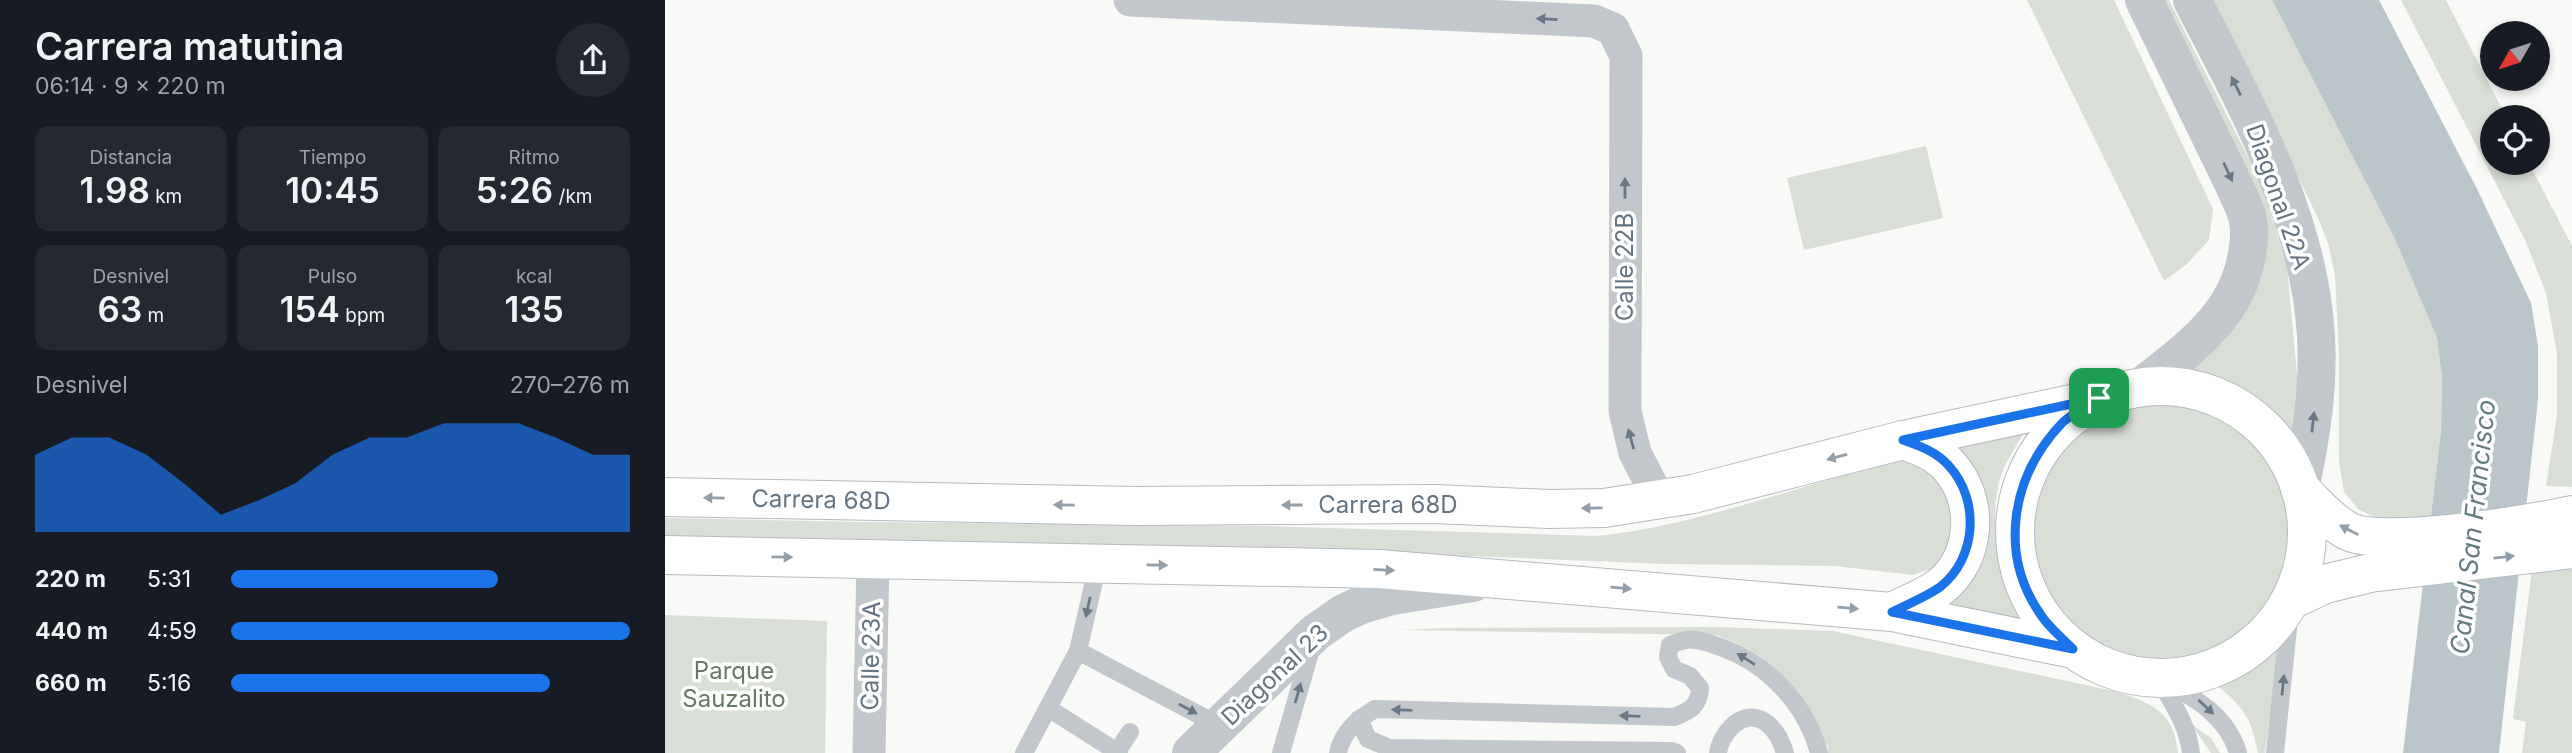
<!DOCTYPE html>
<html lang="es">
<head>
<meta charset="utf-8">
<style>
	body { margin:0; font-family:Inter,sans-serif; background:#242831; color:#f1f3f6; height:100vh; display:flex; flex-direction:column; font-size:26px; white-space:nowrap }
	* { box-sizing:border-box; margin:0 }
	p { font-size:23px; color:#9ea1a6 }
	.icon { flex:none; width:38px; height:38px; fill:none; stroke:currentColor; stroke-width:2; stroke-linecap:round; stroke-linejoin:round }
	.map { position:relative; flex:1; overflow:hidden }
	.panel { display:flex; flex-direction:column; background:#171b24; width:665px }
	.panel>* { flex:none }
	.needle { width:46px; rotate:231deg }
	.controls { position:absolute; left:1815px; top:21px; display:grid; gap:14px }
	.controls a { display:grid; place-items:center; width:70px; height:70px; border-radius:50%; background:#171b24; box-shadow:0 4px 10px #0003; font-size:35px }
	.pin { position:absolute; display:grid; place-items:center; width:60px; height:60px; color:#fff; margin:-30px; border-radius:14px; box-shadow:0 4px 10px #0006 }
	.round { display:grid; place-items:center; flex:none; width:74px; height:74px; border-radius:37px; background:#242831 }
	.head { display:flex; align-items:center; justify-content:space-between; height:119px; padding:0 35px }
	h1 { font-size:38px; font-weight:600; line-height:52px }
	.figures { display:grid; grid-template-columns:repeat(3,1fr); gap:10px; height:119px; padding:7px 35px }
	.figures div { display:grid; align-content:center; border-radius:14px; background:#242831; text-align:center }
	.figures b { font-size:35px; font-weight:600 }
	.figures small { font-size:19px; font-weight:400 }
	.figures p { font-size:19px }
	.chart { height:196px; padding:14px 35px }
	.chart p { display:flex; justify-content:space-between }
	.chart svg { width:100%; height:126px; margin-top:7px; fill:#1a73e8; opacity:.7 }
	ul { padding:0 35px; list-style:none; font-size:23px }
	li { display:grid; grid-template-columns:112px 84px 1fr; align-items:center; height:52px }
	li i { height:18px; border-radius:9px; background:#1a73e8 }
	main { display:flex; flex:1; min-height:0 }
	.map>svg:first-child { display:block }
</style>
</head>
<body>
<main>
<section class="panel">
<div class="head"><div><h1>Carrera matutina</h1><p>06:14 · 9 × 220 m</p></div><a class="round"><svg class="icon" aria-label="share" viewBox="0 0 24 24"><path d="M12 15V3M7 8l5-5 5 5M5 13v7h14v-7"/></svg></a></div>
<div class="figures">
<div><p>Distancia</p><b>1.98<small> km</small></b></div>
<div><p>Tiempo</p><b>10:45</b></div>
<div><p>Ritmo</p><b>5:26<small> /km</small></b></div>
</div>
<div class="figures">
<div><p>Desnivel</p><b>63<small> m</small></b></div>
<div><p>Pulso</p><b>154<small> bpm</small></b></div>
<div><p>kcal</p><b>135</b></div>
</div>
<div class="chart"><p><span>Desnivel</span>270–276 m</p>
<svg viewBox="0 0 160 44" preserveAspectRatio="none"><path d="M0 44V17L10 11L20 11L30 17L40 27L50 38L60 33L70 27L80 17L90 11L100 11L110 6L120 6L130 6L140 11L150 17L160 17V44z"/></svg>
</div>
<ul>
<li><b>220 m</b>5:31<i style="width:67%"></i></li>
<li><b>440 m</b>4:59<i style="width:100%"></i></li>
<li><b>660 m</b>5:16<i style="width:80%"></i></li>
</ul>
</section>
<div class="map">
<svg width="1907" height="753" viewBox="0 0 1907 753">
	<rect width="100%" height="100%" fill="#f9f9f7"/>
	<g fill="#d9ded6">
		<polygon points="1362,0 1449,0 1548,209 1544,240 1522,264 1499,281"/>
		<path d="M1494 0H1504L1596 183 1622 267 1633 385 1626 441 1594 407 1559 380 1516 372C1561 346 1569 333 1590 286Z"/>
		<polygon points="1547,0 1607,0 1730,239 1772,338 1777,378 1776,431 1766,516 1723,523 1694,510 1679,492 1674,461 1674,356 1670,275 1663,243 1652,216"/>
		<polygon points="1736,0 1781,0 1841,117 1827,117 1827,163 1864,163 1907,246 1907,487 1881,486 1892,415 1892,354 1881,293 1860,240"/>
		<polygon points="1261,146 1278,218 1139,250 1122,178"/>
		<circle cx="1496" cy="532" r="129"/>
		<path d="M1367 421C1355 440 1340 460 1334 482 1323 529 1338 582 1360 623L1271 603 1318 550 1325 521 1312 481 1271 446Z"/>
		<path d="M1250 458 1288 488 1294 539 1268 568 1248 575 1170 566 1001 564 678 551 0 541V518L193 522 600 526 932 536C999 529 1070 508 1136 488 1174 477 1211 465 1250 458Z"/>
		<polygon points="1867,569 1907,569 1907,753 1857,753 1861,722 1848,719"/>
		<polygon points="0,615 162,621 160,753 0,753"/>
		<path d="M1051 627 1168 631 1453 692C1488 704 1509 712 1513 753H1163V747C1144 716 1126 684 1099 660 1085 648 1067 641 1051 635L735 630 780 628Z"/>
		<path d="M1614 647 1600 753H1593C1586 717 1580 710 1553 686Z"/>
		<polygon points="1527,725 1546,738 1555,753 1546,753"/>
	</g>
	<polygon fill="#bbc6cb" points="1607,0 1714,0 1813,191 1866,303 1873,346 1873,400 1834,753 1738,753 1776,431 1777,378 1772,338 1730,239"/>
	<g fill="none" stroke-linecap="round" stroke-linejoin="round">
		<g stroke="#b5babf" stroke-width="40">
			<g id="secondary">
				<circle cx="1496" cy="532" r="146"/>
				<path d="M1635 489C1650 503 1665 522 1683 531 1717 549 1865 524 1907 515"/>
				<polyline points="0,497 470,506 770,504 885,509 939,508 1028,494 1238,440 1434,398"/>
				<polyline points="0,555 714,569 1227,612 1408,649"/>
				<polyline points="1626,600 1660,584 1705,573 1907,549"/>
				<path d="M1227 612C1243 604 1261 597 1275 587 1312 558 1315 500 1284 466 1272 452 1255 446 1238 440"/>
			</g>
		</g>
		<g stroke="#c2c7cb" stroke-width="18">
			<polyline points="413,651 555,726"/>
			<path d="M1493 678C1526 696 1562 714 1573 753"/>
			<path d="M1493 678C1507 702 1523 725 1526 753"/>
			<polyline points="383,708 454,753"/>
			<polyline points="694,719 703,739 725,748 1007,751 1012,753"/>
			<polyline points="359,753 413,651 433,564"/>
			<polyline points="451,753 465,732"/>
			<polyline points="616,753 646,649"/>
			<path d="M673 753C677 732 692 720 710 709L1009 717C1025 711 1034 706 1035 688L1025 676 1009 669 1003 657 1005 645C1010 643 1016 641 1021 640 1032 638 1047 644 1058 648 1104 665 1141 705 1154 753"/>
			<path d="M1053 753C1055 736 1074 711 1094 719 1108 724 1116 740 1120 753"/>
			<polyline points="1610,753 1626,600"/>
		</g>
		<g stroke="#c2c7cb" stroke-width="33">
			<polyline points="465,0 929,21 948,29 961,56 960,411 970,453 995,501"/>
			<polyline points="204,753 208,559"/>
		</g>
		<g stroke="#c2c7cb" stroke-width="38">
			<path d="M1527 0C1581 105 1644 216 1651 336 1654 389 1646 438 1635 489"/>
			<path d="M1477 386C1521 351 1570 318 1581 259 1584 244 1586 230 1582 216 1579 205 1573 195 1569 185L1479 0"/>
			<polyline points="526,753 650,633 677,614 696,605 727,596 808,583"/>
		</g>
		<use href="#secondary" stroke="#fff" stroke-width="38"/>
	</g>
	<defs><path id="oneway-solid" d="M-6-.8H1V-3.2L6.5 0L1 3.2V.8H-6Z" transform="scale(1.75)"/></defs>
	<g fill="#697886">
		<use href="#oneway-solid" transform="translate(882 19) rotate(-177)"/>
		<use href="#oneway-solid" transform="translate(1571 86) rotate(-116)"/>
		<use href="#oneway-solid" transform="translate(1563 172) rotate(65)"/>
		<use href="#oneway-solid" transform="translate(960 188) rotate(-90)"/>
		<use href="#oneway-solid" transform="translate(1648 422) rotate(-84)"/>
		<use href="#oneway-solid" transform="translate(966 439) rotate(-105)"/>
		<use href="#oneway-solid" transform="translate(423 607) rotate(102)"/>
		<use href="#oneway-solid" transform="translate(1081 659) rotate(-148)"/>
		<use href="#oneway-solid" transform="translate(1618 685) rotate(-84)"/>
		<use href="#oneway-solid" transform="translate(633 693) rotate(-74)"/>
		<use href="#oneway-solid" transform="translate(1541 707) rotate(43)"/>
		<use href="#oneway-solid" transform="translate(523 709) rotate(28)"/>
		<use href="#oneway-solid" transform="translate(737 710) rotate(-178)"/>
		<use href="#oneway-solid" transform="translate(965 716) rotate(-178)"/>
	</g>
	<g fill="#929ea8">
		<use href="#oneway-solid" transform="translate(1172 457) rotate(165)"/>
		<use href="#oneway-solid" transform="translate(49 498) rotate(-179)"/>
		<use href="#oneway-solid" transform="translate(399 505) rotate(-179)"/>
		<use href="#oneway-solid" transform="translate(627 505) rotate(180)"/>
		<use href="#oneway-solid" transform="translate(927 508) rotate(179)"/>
		<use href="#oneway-solid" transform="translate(1684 530) rotate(-153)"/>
		<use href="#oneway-solid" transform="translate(117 557) rotate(1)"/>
		<use href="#oneway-solid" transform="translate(1839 557) rotate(-6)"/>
		<use href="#oneway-solid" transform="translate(492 565) rotate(1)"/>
		<use href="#oneway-solid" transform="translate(719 570) rotate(3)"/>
		<use href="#oneway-solid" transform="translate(956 588) rotate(5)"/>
		<use href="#oneway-solid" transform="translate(1183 608) rotate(5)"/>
	</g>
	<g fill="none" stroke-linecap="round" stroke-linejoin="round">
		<g stroke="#fff" stroke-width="14">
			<path id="route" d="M1434 398C1422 406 1408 413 1398 422 1346 476 1332 555 1378 618 1386 629 1398 639 1408 649L1227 612C1243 604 1261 597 1275 587 1312 558 1315 500 1284 466 1272 452 1255 446 1238 440Z"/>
		</g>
		<use href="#route" stroke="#1a73e8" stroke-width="9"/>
	</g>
	<g text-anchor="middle" stroke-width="7" stroke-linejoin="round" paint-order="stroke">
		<g font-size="24" fill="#647482" stroke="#fff">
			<text transform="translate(1613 197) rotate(71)" y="8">Diagonal 22A</text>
			<text transform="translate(960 267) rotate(-90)" y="8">Calle 22B</text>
			<text transform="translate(156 500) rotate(1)" y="8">Carrera 68D</text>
			<text x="723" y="513">Carrera 68D</text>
			<text transform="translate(206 656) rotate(-89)" y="8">Calle 23A</text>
			<text transform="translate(610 675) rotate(-43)" y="8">Diagonal 23</text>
		</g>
		<g font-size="24" fill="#667a63" stroke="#fff">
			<text x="69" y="679">Parque<tspan x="69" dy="28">Sauzalito</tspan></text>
		</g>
		<g font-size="26" font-style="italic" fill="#647a83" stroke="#fff">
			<text transform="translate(1808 527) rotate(-84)" y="9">Canal San Francisco</text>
		</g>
	</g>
</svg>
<div class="controls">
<a><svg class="needle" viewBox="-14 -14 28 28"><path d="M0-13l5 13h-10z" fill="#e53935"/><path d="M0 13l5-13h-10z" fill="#9ea1a6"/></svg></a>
<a><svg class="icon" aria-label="locate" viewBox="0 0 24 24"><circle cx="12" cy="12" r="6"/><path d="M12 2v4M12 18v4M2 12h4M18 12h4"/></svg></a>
</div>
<div class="pin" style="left:1434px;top:398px;background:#1e9e55"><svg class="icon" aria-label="arrive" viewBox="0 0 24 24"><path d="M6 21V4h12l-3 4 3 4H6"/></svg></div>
</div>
</main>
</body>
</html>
